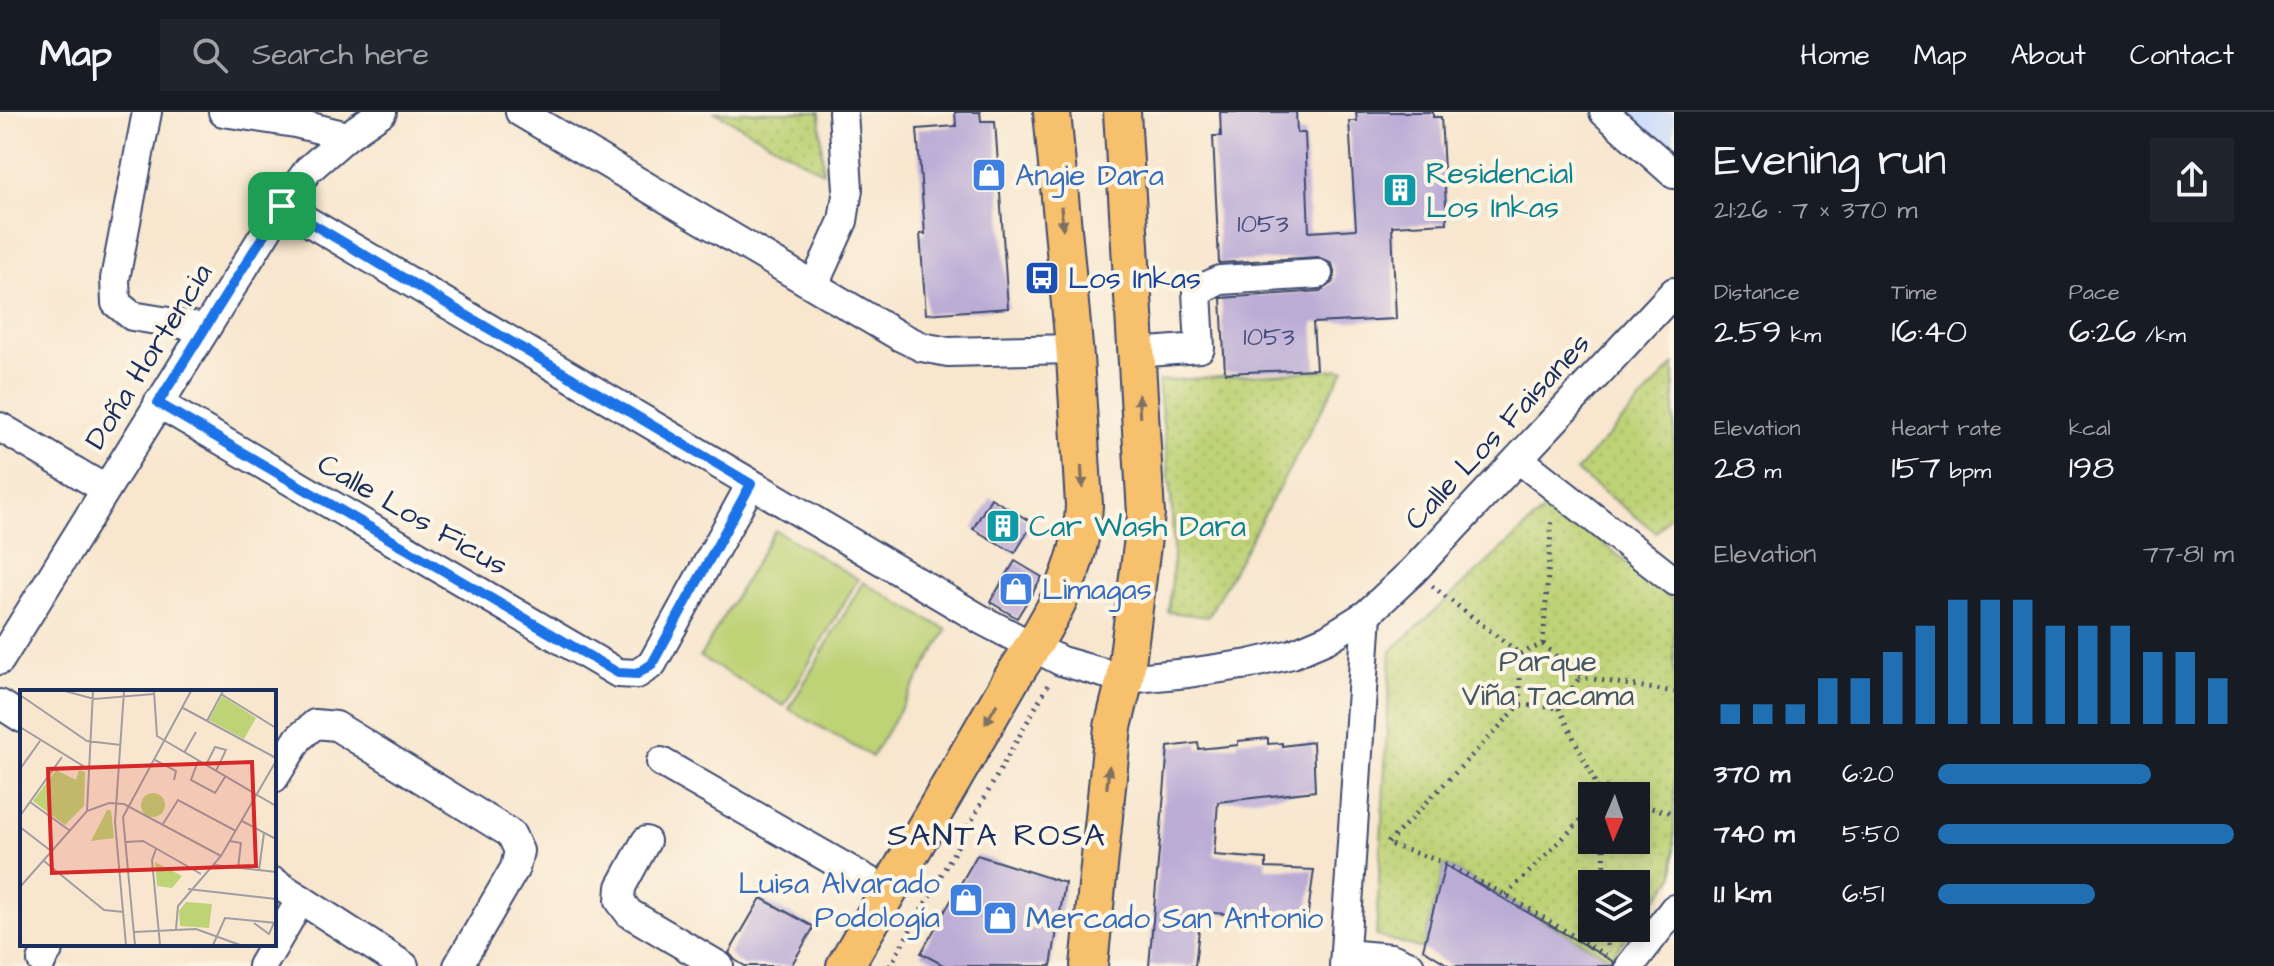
<!DOCTYPE html>
<html lang="en">
<head>
<meta charset="utf-8">
<style>
	body { margin:0; font-family:"Architects Daughter",sans-serif; background:#20242c; color:#f1f3f6; height:100vh; display:flex; flex-direction:column; font-size:30px; white-space:nowrap }
	* { box-sizing:border-box; margin:0 }
	p { font-size:26px; color:#9ea1a6 }
	.icon { flex:none; width:44px; height:44px; fill:none; stroke:currentColor; stroke-width:2; stroke-linecap:round; stroke-linejoin:round }
	.map { position:relative; flex:1; overflow:hidden }
	.sheet { display:flex; flex-direction:column; background:#171b24; width:600px }
	.sheet>* { flex:none }
	.needle { width:52px; rotate:182deg }
	.tools { position:absolute; left:1578px; top:670px; display:grid; gap:16px }
	.tools a { display:grid; place-items:center; width:72px; height:72px; border-radius:0px; background:#171b24; box-shadow:0 4px 12px #0003; font-size:40px }
	.pin { position:absolute; display:grid; place-items:center; width:68px; height:68px; color:#fff; margin:-34px; border-radius:16px; box-shadow:0 4px 12px #0006 }
	.round { display:grid; place-items:center; flex:none; width:84px; height:84px; border-radius:0px; background:#20242c }
	.overview { display:flex; align-items:center; justify-content:space-between; height:136px; padding:0 40px }
	h1 { font-size:44px; font-weight:600; line-height:60px }
	.metrics { display:grid; grid-template-columns:repeat(3,1fr); gap:12px; height:136px; padding:8px 40px }
	.metrics div { display:grid; align-content:center }
	.metrics b { font-size:34px; font-weight:600 }
	.metrics small { font-size:22px; font-weight:400 }
	.metrics p { font-size:22px }
	.chart { height:224px; padding:16px 40px }
	.chart p { display:flex; justify-content:space-between }
	.chart svg { width:100%; height:144px; margin-top:8px; stroke:#1f6fb2; stroke-width:6 }
	ul { padding:0 40px; list-style:none; font-size:26px }
	li { display:grid; grid-template-columns:128px 96px 1fr; align-items:center; height:60px }
	li i { height:20px; border-radius:10px; background:#1f6fb2 }
	header { display:flex; align-items:center; gap:48px; box-sizing:border-box; height:112px; padding:0 40px; background:#171b24; border-bottom:2px solid #363941 }
	header strong { font-size:38px }
	nav { display:flex; gap:44px; margin-inline-start:auto; font-size:28px }
	.search { width:560px; height:72px; background:#20242c; display:flex; align-items:center; gap:20px; box-sizing:border-box; padding:0 28px; border-radius:0px; color:#9ea1a6; font-size:30px }
	main { display:flex; flex:1; min-height:0 }
	.map>svg:first-child { display:block }
</style>
</head>
<body>
<header>
<strong>Map</strong>
<div class="search"><svg class="icon" aria-label="search" viewBox="0 0 24 24"><circle cx="10" cy="10" r="6"/><path d="M15 15l6 6"/></svg>Search here</div>
<nav><a>Home</a><a>Map</a><a>About</a><a>Contact</a></nav>
</header>
<main>
<div class="map">
<svg width="1674" height="854" viewBox="0 0 1674 854">
	<defs>
		<pattern id="grass-dots" width="8" height="8" patternUnits="userSpaceOnUse" patternTransform="scale(2)"><rect width="8" height="8" fill="#bed276"/><path d="M2 2h.1M6 6h.1" fill="none" stroke="#a3b568" stroke-width="1.8" stroke-linecap="round"/></pattern>
	</defs>
	<rect width="100%" height="100%" fill="#fcf5e5"/>
	<filter id="ink" filterUnits="userSpaceOnUse"><feTurbulence type="fractalNoise" baseFrequency=".0125" numOctaves="2"/><feDisplacementMap in="SourceGraphic" scale="16" xChannelSelector="R" yChannelSelector="G"/><feConvolveMatrix kernelMatrix="1 2 1 2 8 2 1 2 1" color-interpolation-filters="sRGB"/></filter>
	<filter id="wash" filterUnits="userSpaceOnUse"><feTurbulence type="fractalNoise" baseFrequency=".006" numOctaves="4" result="noise"/><feDisplacementMap in="SourceGraphic" scale="32" xChannelSelector="R" yChannelSelector="G"/><feGaussianBlur stdDeviation="1.8" result="paint"/><feColorMatrix in="noise" values="0 0 0 0 0 0 0 0 0 0 0 0 0 0 0 0 0 1.4 0 .05"/><feComposite in="paint" operator="in"/></filter>
	<g filter="url(#wash)">
		<rect width="100%" height="100%" fill="#f8e6ce"/>
		<polygon fill="#cedbfa" points="1622,0 1674,0 1674,47"/>
		<g fill="url(#grass-dots)" stroke="#6c806a" stroke-width="2" fill-rule="evenodd">
			<polygon points="715,0 820,0 823,60"/>
			<polygon points="1674,252 1674,399 1656,420 1576,359"/>
			<path d="M1344 257 1208 505 1168 500C1181 426 1166 342 1158 269Z"/>
			<path d="M1553 390 1674 489V765L1636 813V772H1592V816H1634L1610 846 1445 753 1423 837 1376 824 1391 539ZM1592 684H1636V728H1592Z"/>
		</g>
		<g fill="#bed276" stroke="#6c806a" stroke-width="2">
			<polygon points="775,418 858,467 784,594 700,545"/>
			<polygon points="863,470 947,518 872,645 789,597"/>
		</g>
		<g id="blocks">
			<g fill="#bbacd6">
				<polygon points="955,0 980,0 981,9 995,9 1008,196 926,202 920,122 925,122 917,17 956,14"/>
				<polygon points="1220,0 1296,0 1297,21 1305,21 1309,120 1356,117 1349,9 1357,9 1356,0 1433,0 1433,5 1441,5 1447,111 1392,114 1396,207 1313,211 1316,257 1225,261 1221,186 1320,179 1333,170 1335,162 1332,152 1318,145 1219,151 1213,24 1221,24"/>
				<polygon points="991,386 1033,411 1015,441 973,417"/>
				<polygon points="1015,449 1042,465 1017,506 990,490"/>
				<polygon points="1268,626 1268,632 1282,631 1282,634 1313,630 1315,679 1218,690 1214,743 1266,747 1266,756 1314,758 1307,808 1201,800 1195,854 1149,854 1168,635 1198,631 1199,637 1238,633 1238,629"/>
				<polygon points="977,743 1065,771 1051,854 945,854 921,841"/>
				<polygon points="1445,753 1614,850 1613,854 1450,854 1423,837"/>
				<polygon points="761,786 814,815 791,854 745,854 735,848 729,841"/>
			</g>
		</g>
	</g>
	<g filter="url(#ink)">
		<use href="#blocks" fill-opacity="0" stroke="#3c4a6f" stroke-width="2"/>
		<g fill="none" stroke-linecap="round" stroke-linejoin="round">
			<g stroke="#3c4a6f" stroke-width="32">
				<g id="minor">
					<polyline points="147,0 115,167 116,191 132,204 205,216"/>
					<polyline points="223,0 295,11 347,24"/>
					<polyline points="520,0 899,224 922,235 948,240 1074,237"/>
					<polyline points="1604,0 1674,62"/>
					<polyline points="282,94 982,508 1061,549 1125,567 1188,561 1249,552 1292,542 1327,527 1367,502 1413,459 1674,180"/>
					<polyline points="814,173 843,109 848,77 843,0"/>
					<polyline points="1136,241 1200,236 1197,179 1220,168 1318,162"/>
					<polyline points="158,291 618,561 637,562 652,552 751,372"/>
					<polyline points="0,315 105,377"/>
					<polyline points="1519,347 1674,469"/>
					<polyline points="0,548 282,94 308,58 347,24 382,0"/>
					<polyline points="0,592 22,606"/>
					<polyline points="661,650 888,780"/>
					<polyline points="274,666 299,626 315,612 336,614 511,722 519,739 515,756 458,854"/>
					<polyline points="646,729 621,775 620,789 629,801 719,854"/>
					<polyline points="274,770 404,854"/>
					<polyline points="1345,842 1391,846 1410,854"/>
					<polyline points="42,849 51,832"/>
					<polyline points="262,854 301,787"/>
					<polyline points="1344,854 1367,502"/>
					<polyline points="1630,854 1674,797"/>
				</g>
			</g>
			<g stroke="#3c4a6f" stroke-width="40">
				<g id="major">
					<path d="M845 854 1012 566C1047 514 1082 458 1084 393L1075 245 1052 0"/>
					<polyline points="1089,854 1113,615 1125,567 1146,402 1122,0"/>
				</g>
			</g>
			<g stroke="#3c4a6f" stroke-width="5" stroke-dasharray="2 6" stroke-linecap="butt">
				<polyline points="1432,474 1520,542"/>
				<polyline points="1543,532 1580,565 1674,580"/>
				<polyline points="1543,532 1552,405"/>
				<polyline points="1520,542 1520,593 1387,732 1437,748 1506,783 1608,845"/>
				<polyline points="1520,542 1543,532"/>
				<polyline points="1521,593 1559,596"/>
				<polyline points="1559,596 1598,676"/>
				<polyline points="1559,596 1580,565"/>
				<path d="M1593 684 1598 676C1606 674 1610 677 1614 684"/>
				<polyline points="1636,693 1674,701"/>
				<polyline points="1604,728 1605,772"/>
				<polyline points="1506,783 1592,697"/>
				<polyline points="1605,816 1608,840"/>
				<polyline points="890,854 1048,573"/>
			</g>
			<use href="#minor" stroke="#fff" stroke-width="28"/>
			<use href="#major" stroke="#f7c06c" stroke-width="36"/>
		</g>
		<defs><path id="oneway-solid" d="M-6-.8H1V-3.2L6.5 0L1 3.2V.8H-6Z" transform="scale(2)"/></defs>
		<g fill="#7e7064">
			<use href="#oneway-solid" transform="translate(1062 106) rotate(85)"/>
			<use href="#oneway-solid" transform="translate(1139 294) rotate(-94)"/>
			<use href="#oneway-solid" transform="translate(1082 365) rotate(87)"/>
			<use href="#oneway-solid" transform="translate(991 602) rotate(120)"/>
			<use href="#oneway-solid" transform="translate(1108 665) rotate(-84)"/>
		</g>
	</g>
	<g fill="none" stroke-linecap="round" stroke-linejoin="round" filter="url(#ink)">
		<g stroke="#fff" stroke-width="16">
			<polygon id="route" points="282,94 751,372 652,552 637,562 618,561 158,291"/>
		</g>
		<use href="#route" stroke="#1a73e8" stroke-width="10"/>
	</g>
	<defs>
		<g id="shop-square" transform="scale(1.8)"><rect x="-9" y="-9" width="18" height="18" rx="4" fill="#3f7fe0" stroke="#fcf5e5"/><path d="M-5-2.5h2.3a2.7 3.5 0 0 1 5.4 0H5L5.5 6h-11ZM-1.5-2.5h3a1.5 2.3 0 0 0-3 0Z" fill="#fff"/></g>
		<g id="building-square" transform="scale(1.8)"><rect x="-9" y="-9" width="18" height="18" rx="4" fill="#0f9aa8" stroke="#fcf5e5"/><path d="M-4-6H4V6H1V3H-1V6H-4ZM-2.5-4.3h1.7v1.8h-1.7ZM.8-4.3h1.7v1.8H.8ZM-2.5-1h1.7V.8h-1.7ZM.8-1h1.7V.8H.8Z" fill="#fff"/></g>
		<g id="bus-square" transform="scale(1.8)"><rect x="-9" y="-9" width="18" height="18" rx="4" fill="#1a4fb4" stroke="#fcf5e5"/><path d="M-5-6H5V4H4V6H2V4H-2V6H-4V4H-5ZM-3.5-4V0h7V-4ZM-3.5 1.2v1.5H-2V1.2ZM2 1.2v1.5H3.5V1.2Z" fill="#fff"/></g>
	</defs>
	<g fill-rule="evenodd">
		<use href="#shop-square" x="989" y="63"/>
		<use href="#building-square" x="1400" y="78"/>
		<use href="#bus-square" x="1042" y="166"/>
		<use href="#building-square" x="1003" y="414"/>
		<use href="#shop-square" x="1016" y="477"/>
		<use href="#shop-square" x="966" y="788"/>
		<use href="#shop-square" x="1000" y="806"/>
	</g>
	<g text-anchor="middle" stroke-width="8" stroke-linejoin="round" paint-order="stroke">
		<g font-size="26" fill="#434e7c">
			<text x="1263" y="120">1053</text>
			<text x="1269" y="233">1053</text>
		</g>
		<g font-size="30" fill="#0d838f" stroke="#fcf5e5" text-anchor="start">
			<text x="1426" y="71">Residencial<tspan x="1426" dy="34">Los Inkas</tspan></text>
			<text x="1029" y="424">Car Wash Dara</text>
		</g>
		<g font-size="30" fill="#366cbe" stroke="#fcf5e5" text-anchor="start">
			<text x="1015" y="73">Angie Dara</text>
			<text x="1042" y="487">Limagas</text>
			<text x="940" y="781" text-anchor="end">Luisa Alvarado<tspan x="940" dy="34">Podología</tspan></text>
			<text x="1026" y="816">Mercado San Antonio</text>
		</g>
		<g font-size="30" fill="#164399" stroke="#fcf5e5" text-anchor="start">
			<text x="1068" y="176">Los Inkas</text>
		</g>
		<g font-size="30" fill="#1b2f5e" stroke="#fcf5e5">
			<text transform="translate(148 244) rotate(-58)" y="10">Doña Hortencia</text>
			<text transform="translate(1497 319) rotate(-47)" y="10">Calle Los Faisanes</text>
			<text transform="translate(413 402) rotate(30)" y="10">Calle Los Ficus</text>
		</g>
		<g font-size="30" fill="#445864" stroke="#fcf5e5">
			<text x="1548" y="559">Parque<tspan x="1548" dy="34">Viña Tacama</tspan></text>
		</g>
		<g font-size="32" letter-spacing="2" fill="#1b2f5e" stroke="#fcf5e5">
			<text x="997" y="733">SANTA ROSA</text>
		</g>
	</g>
	<g transform="translate(20 578)">
		<rect width="256" height="256" fill="#f8e6ce"/>
		<path d="M202 6 236 28 224 49 189 30ZM36 80 56 90 59 80 65 82 64 116 45 135 13 111ZM87 120H91L94 148 71 151ZM135 172 162 186 152 198 137 196ZM166 212 192 214 189 238 160 236 159 221Z" fill="#bed276"/>
		<path d="M121 115a12 12 0 1 1 24 0a12 12 0 1 1-24 0Z" fill="#bed276"/>
		<path fill="none" stroke="#a09da1" stroke-width="2" d="M45 1 74 9 134 4M104 1 95 132 106 255M134 1 137 46 256 116M201 4 256 38M0 5 67 51 101 55M163 18 256 68M187 31 203 1M0 37 68 79M164 63 176 42M135 70 156 81 154 90M178 71 171 90 195 103 205 87M186 75 195 57 206 60 196 81M0 79 20 51M10 112 49 140M67 121 73 1M0 126 42 67M222 131 256 149M143 134 158 110 216 141M0 137 31 161M210 151 221 153 218 178M106 152 123 151 181 184M136 159 132 170 140 255M24 171 84 220 104 222M194 175 256 182M239 180 244 143M0 197 67 121 89 113 104 114 201 166M168 199 256 209M234 233 249 244 254 233M156 239 158 216 201 166 256 71M114 242 176 239 220 255M115 255 103 127 171 1M193 255 205 228 256 233"/>
		<path fill="#d62828" fill-opacity="0.15" stroke="#d62828" stroke-width="4" d="M232 72 236 176 32 183 28 79Z"/>
		<rect width="256" height="256" fill="none" stroke="#1b2f5e" stroke-width="4"/>
	</g>
</svg>
<div class="tools">
<a><svg class="needle" viewBox="-14 -14 28 28"><path d="M0-13l5 13h-10z" fill="#e53935"/><path d="M0 13l5-13h-10z" fill="#9ea1a6"/></svg></a>
<a><svg class="icon" aria-label="layers" viewBox="0 0 24 24"><path d="M12 4l9 5-9 5-9-5zM3 14l9 5 9-5"/></svg></a>
</div>
<div class="pin" style="left:282px;top:94px;background:#1e9e55"><svg class="icon" aria-label="arrive" viewBox="0 0 24 24"><path d="M6 21V4h12l-3 4 3 4H6"/></svg></div>
</div>
<section class="sheet">
<div class="overview"><div><h1>Evening run</h1><p>21:26 · 7 × 370 m</p></div><a class="round"><svg class="icon" aria-label="share" viewBox="0 0 24 24"><path d="M12 15V3M7 8l5-5 5 5M5 13v7h14v-7"/></svg></a></div>
<div class="metrics">
<div><p>Distance</p><b>2.59<small> km</small></b></div>
<div><p>Time</p><b>16:40</b></div>
<div><p>Pace</p><b>6:26<small> /km</small></b></div>
</div>
<div class="metrics">
<div><p>Elevation</p><b>28<small> m</small></b></div>
<div><p>Heart rate</p><b>157<small> bpm</small></b></div>
<div><p>kcal</p><b>198</b></div>
</div>
<div class="chart"><p><span>Elevation</span>77–81 m</p>
<svg viewBox="0 0 160 44" preserveAspectRatio="none"><path d="M5 44V38M15 44V38M25 44V38M35 44V30M45 44V30M55 44V22M65 44V14M75 44V6M85 44V6M95 44V6M105 44V14M115 44V14M125 44V14M135 44V22M145 44V22M155 44V30"/></svg>
</div>
<ul>
<li><b>370 m</b>6:20<i style="width:72%"></i></li>
<li><b>740 m</b>5:50<i style="width:100%"></i></li>
<li><b>1.1 km</b>6:51<i style="width:53%"></i></li>
</ul>
</section>
</main>
</body>
</html>
